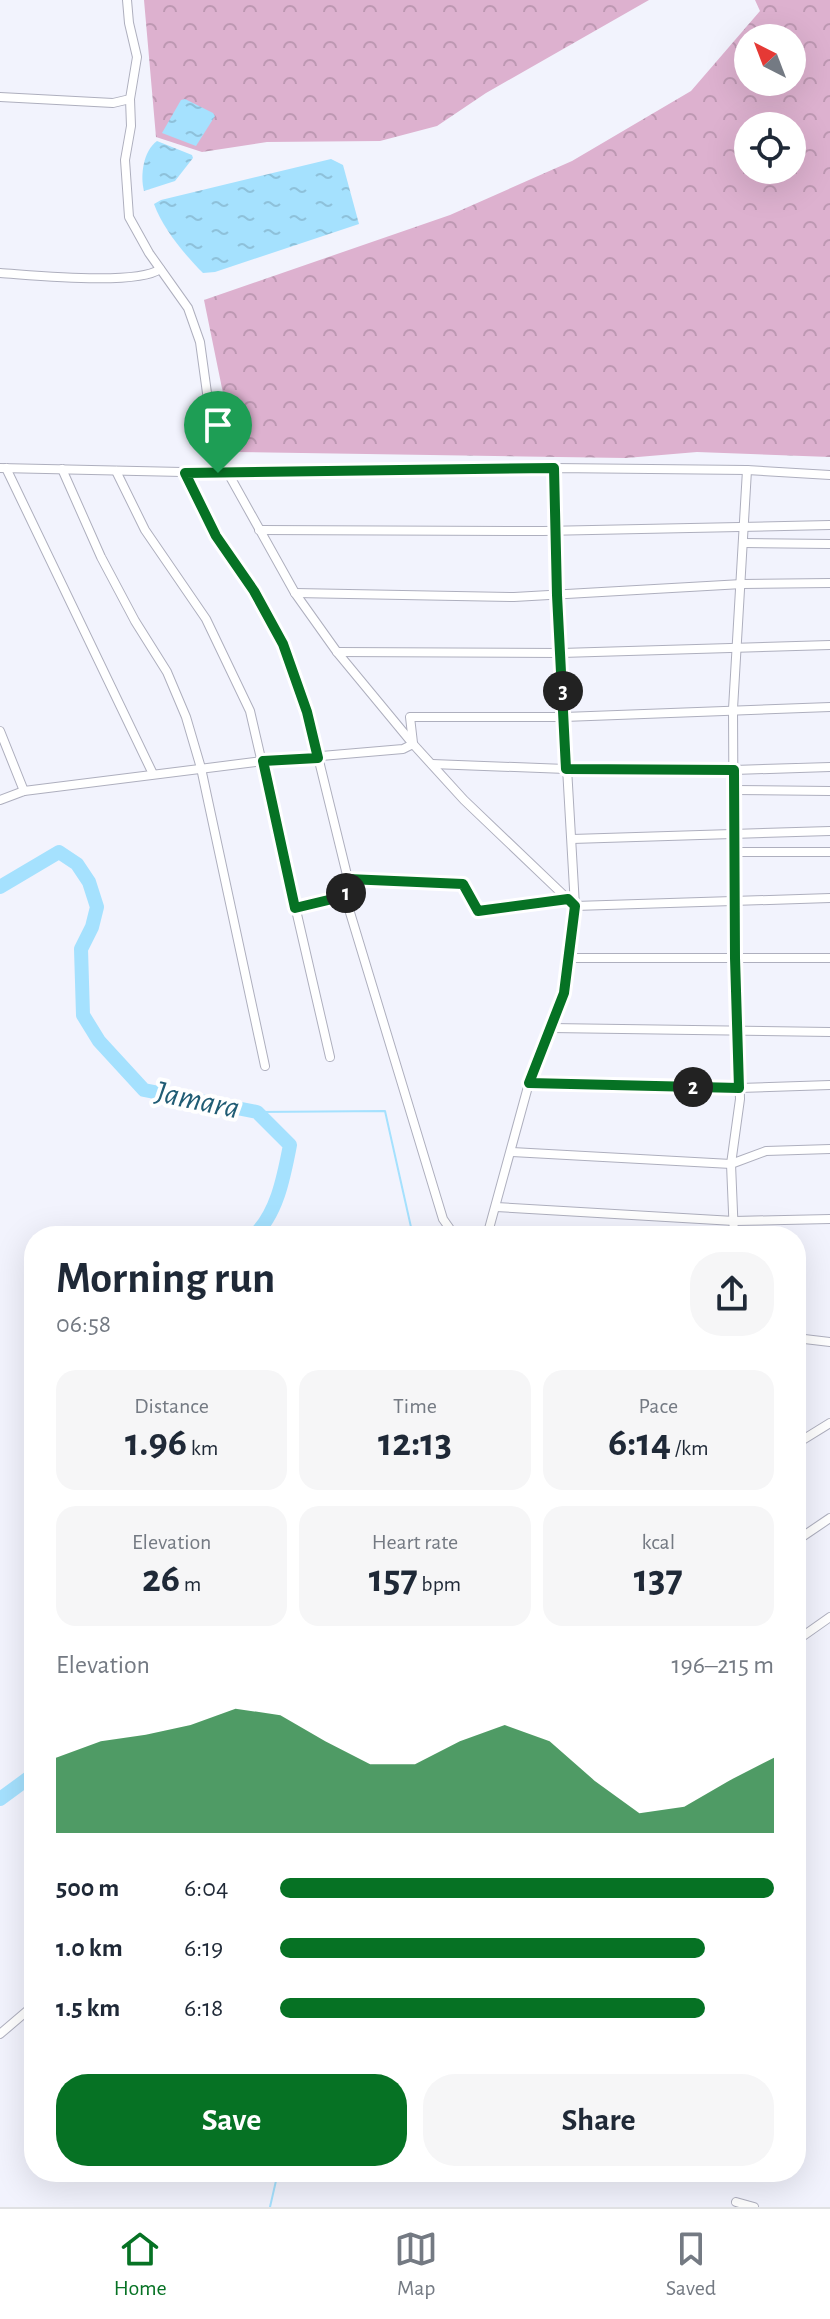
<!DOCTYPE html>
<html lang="en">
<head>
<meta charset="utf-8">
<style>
	body { margin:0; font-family:"Alegreya Sans",sans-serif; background:#f6f6f7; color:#1f2937; height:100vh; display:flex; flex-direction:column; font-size:30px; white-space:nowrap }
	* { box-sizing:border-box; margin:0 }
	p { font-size:26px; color:#747a83 }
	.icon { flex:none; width:44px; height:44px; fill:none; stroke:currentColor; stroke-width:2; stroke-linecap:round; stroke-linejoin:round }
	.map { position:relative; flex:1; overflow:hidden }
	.details { position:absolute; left:24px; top:1226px; width:782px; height:956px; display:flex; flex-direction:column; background:#fff; border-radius:32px; box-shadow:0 8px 32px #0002 }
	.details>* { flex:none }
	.needle { width:52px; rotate:318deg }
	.fabs { position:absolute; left:734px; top:24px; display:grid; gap:16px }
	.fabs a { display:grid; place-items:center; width:72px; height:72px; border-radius:50%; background:#fff; box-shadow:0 8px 32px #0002; font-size:40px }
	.pin { position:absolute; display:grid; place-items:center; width:68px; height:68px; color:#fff; margin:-82px -34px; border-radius:50% 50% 50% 0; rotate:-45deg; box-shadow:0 0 8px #0007 }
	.pin .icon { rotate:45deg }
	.km { position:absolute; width:40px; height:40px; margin:-20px; border-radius:50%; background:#222; color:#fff; font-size:22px; line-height:40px; text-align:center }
	.round { display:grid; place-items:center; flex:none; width:84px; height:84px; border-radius:32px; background:#f6f6f7 }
	.summary { display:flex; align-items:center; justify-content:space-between; height:136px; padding:0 32px }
	h1 { font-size:44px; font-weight:600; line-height:60px }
	.stats { display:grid; grid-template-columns:repeat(3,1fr); gap:12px; height:136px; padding:8px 32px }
	.stats div { display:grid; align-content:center; border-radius:20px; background:#f6f6f7; text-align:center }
	.stats b { font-size:40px; font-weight:600 }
	.stats small { font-size:22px; font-weight:400 }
	.stats p { font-size:22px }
	.chart { height:224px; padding:16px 32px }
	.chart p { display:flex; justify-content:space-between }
	.chart svg { width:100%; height:144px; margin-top:8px; fill:#067224; opacity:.7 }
	.primary-button { display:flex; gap:16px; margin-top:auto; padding:16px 32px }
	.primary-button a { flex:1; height:92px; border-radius:32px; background:#067224; color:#fff; font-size:32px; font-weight:600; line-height:92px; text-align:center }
	.primary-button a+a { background:#f6f6f7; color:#1f2937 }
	ul { padding:0 32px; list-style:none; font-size:26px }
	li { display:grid; grid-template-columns:128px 96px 1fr; align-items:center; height:60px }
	li i { height:20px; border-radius:10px; background:#067224 }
	.tab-bar { display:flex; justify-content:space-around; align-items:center; height:112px; border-top:2px solid #e0e1e3; background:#fff; font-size:22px; color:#747a83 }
	.tab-bar a { display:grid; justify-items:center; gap:4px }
	.tab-bar .selected { color:#067224 }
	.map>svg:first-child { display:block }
</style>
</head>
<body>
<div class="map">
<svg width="830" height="2207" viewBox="0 0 830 2207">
	<defs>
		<pattern id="forest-crowns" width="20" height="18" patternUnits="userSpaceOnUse" patternTransform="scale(2)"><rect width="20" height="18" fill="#ddb1cf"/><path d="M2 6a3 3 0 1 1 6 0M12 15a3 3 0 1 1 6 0" fill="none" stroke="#bd98b2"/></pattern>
		<pattern id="water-ripples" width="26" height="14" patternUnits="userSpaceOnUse" patternTransform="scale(2)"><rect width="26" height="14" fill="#a5e1fe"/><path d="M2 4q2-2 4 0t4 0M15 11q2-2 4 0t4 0" fill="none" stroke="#8ec1da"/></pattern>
	</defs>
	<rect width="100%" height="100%" fill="#f2f3fd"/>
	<g fill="url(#forest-crowns)" fill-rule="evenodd">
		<polygon points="144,0 649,0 486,93 437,126 380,141 267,142 202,152 156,137"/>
		<path d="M755 0H830V457L697 452 626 458 235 452 204 300 450 215 572 161 691 91 760 11ZM748 38H792V82H748ZM748 126H792V170H748Z"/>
	</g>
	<g fill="url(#water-ripples)">
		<polygon points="185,99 213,113 215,116 196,146 162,133 181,100"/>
		<path d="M157 141 192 155 193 158 175 181 144 191C140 176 143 151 157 141Z"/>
		<path d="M331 159 343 165 359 224 215 272 203 273C185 255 163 229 154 204L161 200Z"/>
	</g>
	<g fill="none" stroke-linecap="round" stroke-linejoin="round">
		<g stroke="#a5e1fe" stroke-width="2">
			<polyline points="257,1112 385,1111 413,1236"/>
			<polyline points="270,2207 278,2172"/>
		</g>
		<g stroke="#a5e1fe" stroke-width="14">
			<path d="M0 887 59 852 77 864 89 882 97 907 92 927 81 949 83 1015 99 1041 144 1090 257 1112 290 1145C284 1176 277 1215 253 1236"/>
			<polyline points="0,1799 34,1774"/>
		</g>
		<g stroke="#aeafbe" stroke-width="10">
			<g id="street">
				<polyline points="127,0 129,23 137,57 130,99 131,126 125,160 129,217 149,253 188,308 200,342 218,473"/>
				<polyline points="0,97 113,103 130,99"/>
				<path d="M0 273C32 275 137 286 160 269"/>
				<polyline points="0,468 228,473 295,593 337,652 413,744 464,800 575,906 564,993 529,1083 487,1236"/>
				<polyline points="6,468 153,774"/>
				<polyline points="62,469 101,557 135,621 167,672 186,717 201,768 265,1066"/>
				<polyline points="116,471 145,530 206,619 250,711 330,1057"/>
				<polyline points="185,473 216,536 254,591 283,644 307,712 348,879 345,896 443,1219 450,1229 446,1236"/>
				<polyline points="228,473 554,468"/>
				<polyline points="830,475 747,470 554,468 557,595 575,906 830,898"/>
				<polyline points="259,530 543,531 830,525"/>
				<polyline points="743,543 830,544"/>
				<polyline points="295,593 514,597 742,584 830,583"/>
				<polyline points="337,652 561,653 830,645"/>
				<polyline points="0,731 24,791"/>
				<polyline points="413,743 410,717 564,717 830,707"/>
				<polyline points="432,764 566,769 734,770 830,767"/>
				<polyline points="734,790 830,791"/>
				<polyline points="0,800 24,791 263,761 403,749 413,744"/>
				<polyline points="572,839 830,831"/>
				<polyline points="734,852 830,852"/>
				<polyline points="348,879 463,884 478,911 568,899"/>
				<polyline points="295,908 345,896"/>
				<polyline points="571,958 830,958"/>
				<polyline points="551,1028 830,1032"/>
				<polyline points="529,1083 739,1088 830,1085"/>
				<polyline points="512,1152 731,1164 766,1151 830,1149"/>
				<polyline points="496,1207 734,1221 830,1219"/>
				<polyline points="734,1236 731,1164 740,1099 734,899 733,709 747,470"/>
				<polyline points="796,1338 830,1342"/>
				<polyline points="796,1444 830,1423"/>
				<polyline points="796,1541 830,1518"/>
				<polyline points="796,1641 830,1617"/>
				<polyline points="0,2034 34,2005"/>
				<polyline points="736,2202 754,2207"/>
			</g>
		</g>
		<use href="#street" stroke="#fff" stroke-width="8"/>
	</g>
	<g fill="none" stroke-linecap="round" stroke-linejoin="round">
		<g stroke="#fff" stroke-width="16">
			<polygon id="route" points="554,468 557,595 566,769 734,770 735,958 739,1088 529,1083 564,993 575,906 568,899 478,911 463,884 348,879 345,896 295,908 263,761 318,758 307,712 283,644 254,591 216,536 185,473"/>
		</g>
		<use href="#route" stroke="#067224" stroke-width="10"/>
	</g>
	<g text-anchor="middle" stroke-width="8" stroke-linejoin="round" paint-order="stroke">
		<g font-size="32" font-style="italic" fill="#205c74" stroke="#fff">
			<text transform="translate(198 1099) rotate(12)" y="11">Jamara</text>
		</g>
	</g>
</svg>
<div class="fabs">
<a><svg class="needle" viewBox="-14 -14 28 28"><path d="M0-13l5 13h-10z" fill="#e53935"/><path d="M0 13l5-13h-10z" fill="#747a83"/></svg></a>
<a><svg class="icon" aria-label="locate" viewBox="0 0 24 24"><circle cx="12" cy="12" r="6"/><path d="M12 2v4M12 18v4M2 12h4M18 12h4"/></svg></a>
</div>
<div class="pin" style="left:218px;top:473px;background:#1e9e55"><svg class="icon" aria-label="arrive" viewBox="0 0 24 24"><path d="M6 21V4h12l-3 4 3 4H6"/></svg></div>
<b class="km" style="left:346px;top:893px">1</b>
<b class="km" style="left:693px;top:1087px">2</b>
<b class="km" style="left:563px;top:691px">3</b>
<section class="details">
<div class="summary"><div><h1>Morning run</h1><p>06:58</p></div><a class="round"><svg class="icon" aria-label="share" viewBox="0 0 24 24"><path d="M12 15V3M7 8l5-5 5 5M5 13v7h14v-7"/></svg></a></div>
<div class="stats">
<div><p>Distance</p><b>1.96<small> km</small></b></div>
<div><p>Time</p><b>12:13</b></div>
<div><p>Pace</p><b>6:14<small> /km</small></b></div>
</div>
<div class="stats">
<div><p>Elevation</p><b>26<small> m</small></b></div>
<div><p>Heart rate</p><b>157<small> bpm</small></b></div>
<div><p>kcal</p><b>137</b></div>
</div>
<div class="chart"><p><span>Elevation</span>196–215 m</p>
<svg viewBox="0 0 160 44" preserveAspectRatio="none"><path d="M0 44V21L10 16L20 14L30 11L40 6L50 8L60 16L70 23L80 23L90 16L100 11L110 16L120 28L130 38L140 36L150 28L160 21V44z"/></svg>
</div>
<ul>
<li><b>500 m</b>6:04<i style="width:100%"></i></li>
<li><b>1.0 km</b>6:19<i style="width:86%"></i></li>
<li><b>1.5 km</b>6:18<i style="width:86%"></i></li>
</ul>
<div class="primary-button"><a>Save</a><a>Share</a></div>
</section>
</div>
<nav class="tab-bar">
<a class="selected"><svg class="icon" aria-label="home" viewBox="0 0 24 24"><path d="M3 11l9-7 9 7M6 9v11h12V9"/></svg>Home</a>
<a><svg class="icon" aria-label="map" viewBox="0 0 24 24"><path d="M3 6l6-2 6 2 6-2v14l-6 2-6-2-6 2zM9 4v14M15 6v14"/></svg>Map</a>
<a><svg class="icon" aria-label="saved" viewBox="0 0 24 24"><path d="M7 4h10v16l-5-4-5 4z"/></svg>Saved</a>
</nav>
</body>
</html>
